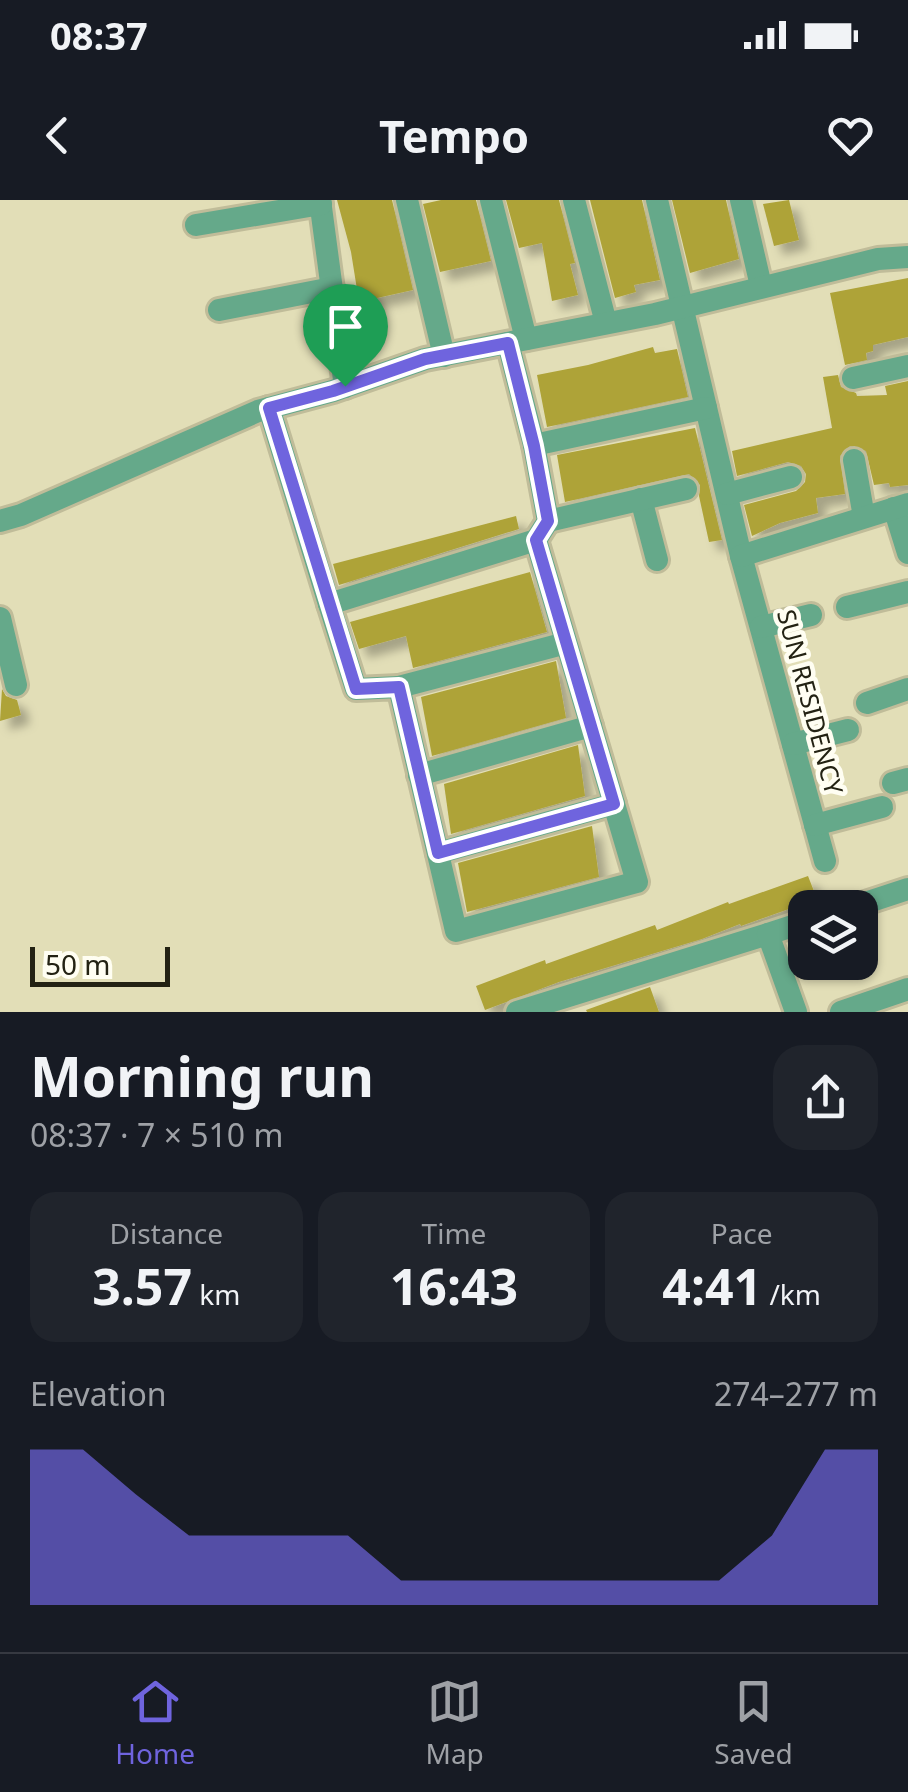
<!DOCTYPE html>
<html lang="en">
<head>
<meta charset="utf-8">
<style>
	body { margin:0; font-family:"Noto Sans",sans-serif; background:#20242c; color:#f1f3f6; height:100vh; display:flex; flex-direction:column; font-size:38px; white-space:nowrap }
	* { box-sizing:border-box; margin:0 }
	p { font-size:32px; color:#9ea1a6 }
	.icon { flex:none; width:55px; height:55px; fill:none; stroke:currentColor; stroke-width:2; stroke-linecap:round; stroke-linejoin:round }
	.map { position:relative; height:812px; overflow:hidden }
	.drawer { display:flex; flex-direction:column; background:#171b24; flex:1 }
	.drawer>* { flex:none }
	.fabs { position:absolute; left:788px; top:690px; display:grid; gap:20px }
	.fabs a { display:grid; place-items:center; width:90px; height:90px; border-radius:20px; background:#171b24; box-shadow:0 2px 8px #0004; font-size:50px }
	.scale { position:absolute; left:30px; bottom:25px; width:140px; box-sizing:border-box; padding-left:10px; border:5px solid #232213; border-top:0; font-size:28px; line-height:35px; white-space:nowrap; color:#232213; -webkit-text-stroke:8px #fffef2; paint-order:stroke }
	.pin { position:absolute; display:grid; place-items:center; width:85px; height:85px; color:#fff; margin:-102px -42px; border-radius:50% 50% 50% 0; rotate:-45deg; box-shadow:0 0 10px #0007 }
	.pin .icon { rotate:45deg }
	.round { display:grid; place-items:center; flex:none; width:105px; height:105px; border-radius:30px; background:#20242c }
	.head { display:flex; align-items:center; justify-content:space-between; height:170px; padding:0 30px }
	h1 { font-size:55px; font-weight:700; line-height:75px }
	.figures { display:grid; grid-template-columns:repeat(3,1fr); gap:15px; height:170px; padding:10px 30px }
	.figures div { display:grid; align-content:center; border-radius:25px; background:#20242c; text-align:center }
	.figures b { font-size:50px; font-weight:700 }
	.figures small { font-size:28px; font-weight:400 }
	.figures p { font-size:28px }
	.chart { height:280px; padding:20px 30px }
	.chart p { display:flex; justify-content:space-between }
	.chart svg { width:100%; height:180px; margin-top:10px; fill:#6f64de; opacity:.7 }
	.status { display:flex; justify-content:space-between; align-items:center; height:70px; padding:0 50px; background:#171b24; direction:ltr }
	.status svg { height:28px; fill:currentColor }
	header { display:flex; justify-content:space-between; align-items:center; height:130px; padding:0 30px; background:#171b24; font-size:45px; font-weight:700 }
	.dock { display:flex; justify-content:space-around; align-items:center; height:140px; border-top:2px solid #363941; background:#171b24; font-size:28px; color:#9ea1a6 }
	.dock a { display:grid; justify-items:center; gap:5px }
	.dock .selected { color:#6f64de }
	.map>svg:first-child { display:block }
</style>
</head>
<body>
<div class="status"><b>08:37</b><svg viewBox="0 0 49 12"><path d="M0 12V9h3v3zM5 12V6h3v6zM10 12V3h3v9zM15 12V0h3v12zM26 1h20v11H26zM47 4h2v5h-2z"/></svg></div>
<header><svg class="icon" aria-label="back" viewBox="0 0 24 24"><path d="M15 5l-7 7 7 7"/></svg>Tempo<svg class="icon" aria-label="heart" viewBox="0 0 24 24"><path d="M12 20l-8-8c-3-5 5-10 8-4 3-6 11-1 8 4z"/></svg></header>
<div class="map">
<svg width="908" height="812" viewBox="0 0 908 812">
	<defs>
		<filter id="shadow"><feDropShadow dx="9" dy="9" stdDeviation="5" flood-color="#0004"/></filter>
	</defs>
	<rect width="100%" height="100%" fill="#e2deb7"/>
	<g fill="#aea339" filter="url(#shadow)">
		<polygon points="337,0 392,0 413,90 359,102 351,52"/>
		<polygon points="441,0 476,0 491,61 440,72 423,4"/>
		<polygon points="506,0 559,0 575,63 570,64 578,95 552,101 542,43 519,48"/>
		<polygon points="590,0 642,0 660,80 634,85 636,92 615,98"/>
		<polygon points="672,0 726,0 739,59 690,73"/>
		<polygon points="789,0 799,40 774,46 763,4"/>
		<polygon points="908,78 908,137 873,145 873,151 866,153 867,160 845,165 830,93"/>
		<polygon points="653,147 655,153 677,149 688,197 547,227 537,175 588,165"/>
		<polygon points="838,175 841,187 856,193 857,196 887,195 885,186 908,181 908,285 890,287 889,283 874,285 866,251 850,246 840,256 845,294 816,298 818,313 780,323 752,336 744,305 796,291 805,282 806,274 801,266 788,262 737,276 732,251 832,228 823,177"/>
		<polygon points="695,228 722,340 709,342 699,296 700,285 689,274 565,302 557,255"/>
		<polygon points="516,316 519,329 339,385 333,364"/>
		<polygon points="530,372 547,432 413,468 406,436 359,449 350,422"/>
		<polygon points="556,461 566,518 432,556 421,497"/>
		<polygon points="2,489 6,496 17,500 21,515 0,521"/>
		<polygon points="578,545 585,596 451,634 444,584"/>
		<polygon points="592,626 599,677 467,712 458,663"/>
		<polygon points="808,676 817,699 741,726 740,724 702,739 559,782 485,810 476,786 545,760 546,764 655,725 657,730 728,702 729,704"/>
		<polygon points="650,787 659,812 587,812 586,810"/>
	</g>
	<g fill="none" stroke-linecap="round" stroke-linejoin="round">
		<g stroke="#c0bc99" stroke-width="28">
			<g id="minor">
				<polyline points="320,0 345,187"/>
				<polyline points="407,0 444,156"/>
				<polyline points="491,0 526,139"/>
				<polyline points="574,0 606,123"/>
				<polyline points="657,0 741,356 825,661"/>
				<polyline points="741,0 761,86"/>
				<polyline points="196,25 321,4"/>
				<polyline points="219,110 332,88"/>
				<polyline points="508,143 534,245 548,321 536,340 637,682 456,731 399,487 356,489 329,404 536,340"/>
				<polyline points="853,178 908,166"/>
				<polyline points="269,208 329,404"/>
				<polyline points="534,245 706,208"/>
				<polyline points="854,260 864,317"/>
				<polyline points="727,294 791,277"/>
				<polyline points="641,299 657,360"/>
				<polyline points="894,308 908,353"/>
				<polyline points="0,321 21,315 258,211 333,191 425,159 655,114 878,59 908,57"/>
				<polyline points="548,321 686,289"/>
				<polyline points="741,356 908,304"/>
				<polyline points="847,407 908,392"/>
				<polyline points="0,418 16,485"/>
				<polyline points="761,427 811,415"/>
				<polyline points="399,487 566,443"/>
				<polyline points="867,503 908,489"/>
				<polyline points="793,544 848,530"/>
				<polyline points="419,575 591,526"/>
				<polyline points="893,583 908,579"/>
				<polyline points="815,625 882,607"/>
				<polyline points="438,653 614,604"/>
				<polyline points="850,708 908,689"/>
				<polyline points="517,812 768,734"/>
				<polyline points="796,812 768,734 805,722"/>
				<polyline points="841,812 908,789"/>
			</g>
		</g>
		<use href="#minor" stroke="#65a98a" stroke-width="22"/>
	</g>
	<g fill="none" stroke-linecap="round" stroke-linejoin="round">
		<g stroke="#fff" stroke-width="20">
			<polygon id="route" points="508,143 534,246 548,321 536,340 614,604 438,653 399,487 356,489 269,208 333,191 425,159"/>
		</g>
		<use href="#route" stroke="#6f64de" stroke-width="12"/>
	</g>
	<g text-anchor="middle" stroke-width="9" stroke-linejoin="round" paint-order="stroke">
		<g font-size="25" fill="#232213" stroke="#fffef2">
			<text transform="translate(810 502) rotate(75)" y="9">SUN RESIDENCY</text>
		</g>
	</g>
</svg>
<div class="fabs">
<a><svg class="icon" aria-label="layers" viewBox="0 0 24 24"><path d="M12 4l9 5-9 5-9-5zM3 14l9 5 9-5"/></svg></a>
</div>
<div class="scale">50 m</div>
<div class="pin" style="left:345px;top:186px;background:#1e9e55"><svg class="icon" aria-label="arrive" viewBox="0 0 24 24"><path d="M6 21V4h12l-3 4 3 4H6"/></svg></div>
</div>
<section class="drawer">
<div class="head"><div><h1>Morning run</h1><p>08:37 · 7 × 510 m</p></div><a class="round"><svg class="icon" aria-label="share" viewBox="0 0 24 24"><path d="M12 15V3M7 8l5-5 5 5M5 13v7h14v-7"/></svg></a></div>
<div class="figures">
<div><p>Distance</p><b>3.57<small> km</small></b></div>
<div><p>Time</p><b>16:43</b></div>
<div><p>Pace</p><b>4:41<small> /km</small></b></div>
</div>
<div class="chart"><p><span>Elevation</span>274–277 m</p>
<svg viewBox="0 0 160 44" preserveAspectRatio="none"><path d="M0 44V6L10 6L20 17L30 27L40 27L50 27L60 27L70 38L80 38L90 38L100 38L110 38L120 38L130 38L140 27L150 6L160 6V44z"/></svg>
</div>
</section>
<nav class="dock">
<a class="selected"><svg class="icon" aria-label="home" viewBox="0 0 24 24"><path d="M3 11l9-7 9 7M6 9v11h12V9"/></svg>Home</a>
<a><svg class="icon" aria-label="map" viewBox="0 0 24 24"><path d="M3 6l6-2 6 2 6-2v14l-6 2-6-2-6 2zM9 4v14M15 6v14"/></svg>Map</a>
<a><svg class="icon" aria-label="saved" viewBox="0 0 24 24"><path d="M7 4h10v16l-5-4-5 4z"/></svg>Saved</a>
</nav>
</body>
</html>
